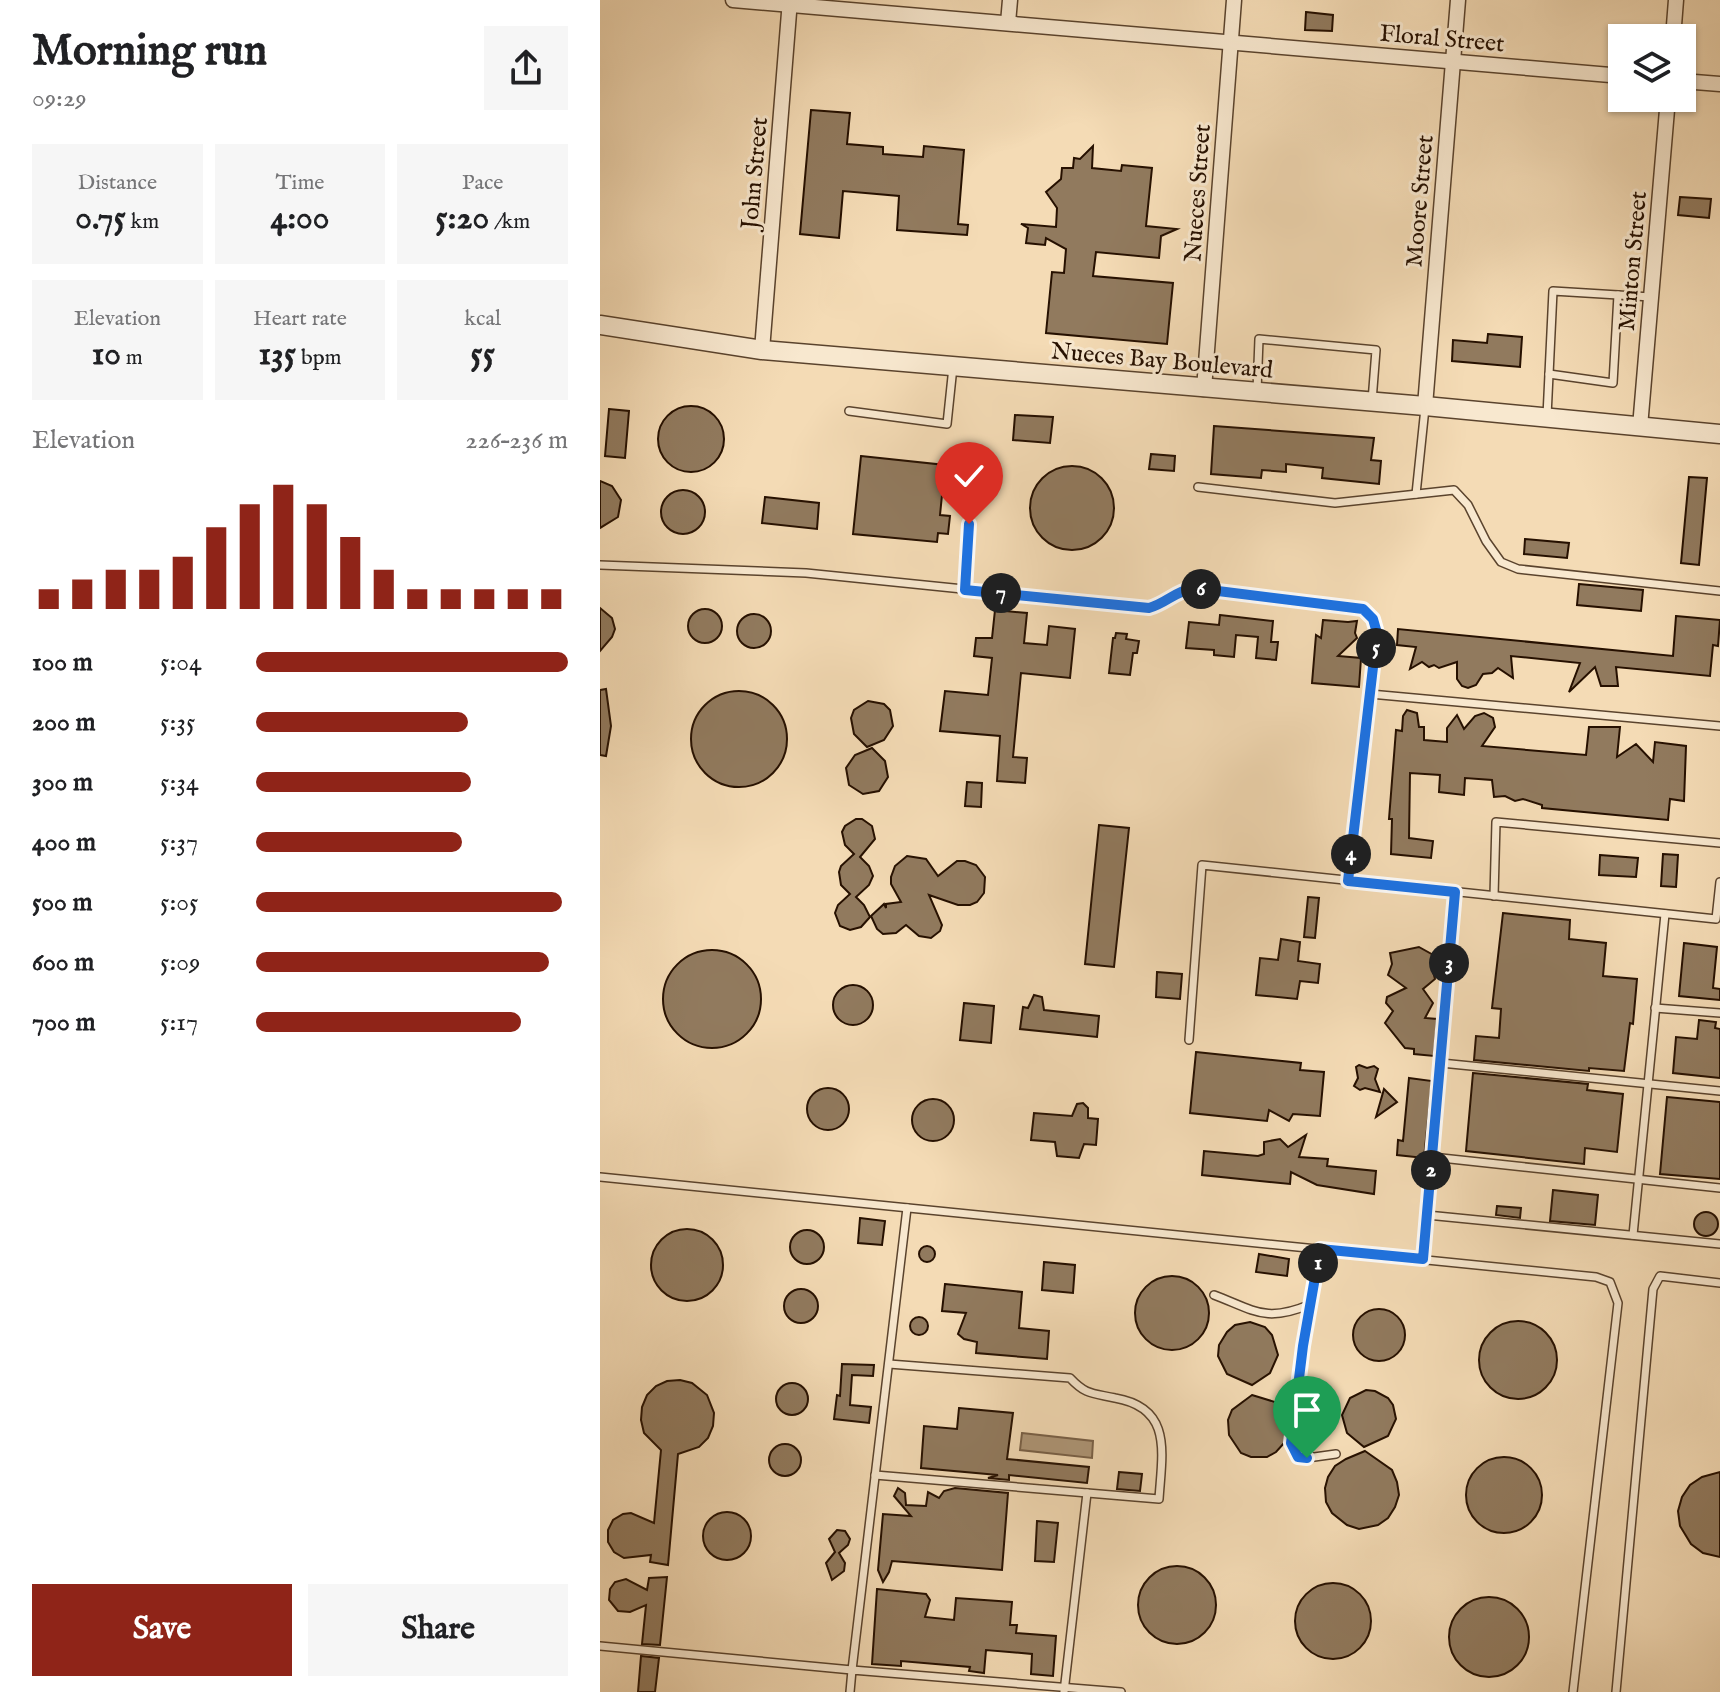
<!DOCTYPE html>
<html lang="en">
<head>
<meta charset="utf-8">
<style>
	body { margin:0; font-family:"IM FELL English",serif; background:#f6f6f6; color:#202124; height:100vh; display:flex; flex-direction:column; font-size:30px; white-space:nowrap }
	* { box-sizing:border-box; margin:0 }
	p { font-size:26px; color:#757577 }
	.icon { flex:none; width:44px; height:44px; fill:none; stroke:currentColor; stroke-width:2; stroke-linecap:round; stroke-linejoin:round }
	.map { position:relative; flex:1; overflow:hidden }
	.drawer { display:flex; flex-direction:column; background:#fff; width:600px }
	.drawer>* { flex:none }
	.tools { position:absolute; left:1008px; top:24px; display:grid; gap:16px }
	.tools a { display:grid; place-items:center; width:88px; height:88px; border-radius:0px; background:#fff; box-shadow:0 2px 6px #0004; font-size:40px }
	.pin { position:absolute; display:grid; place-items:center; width:68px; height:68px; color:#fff; margin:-82px -34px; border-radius:50% 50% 50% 0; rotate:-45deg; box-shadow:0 0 8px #0007 }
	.pin .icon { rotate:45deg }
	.km { position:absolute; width:40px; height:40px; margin:-20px; border-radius:50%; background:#222; color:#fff; font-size:22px; line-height:40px; text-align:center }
	.round { display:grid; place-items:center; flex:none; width:84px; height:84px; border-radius:0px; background:#f6f6f6 }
	.head { display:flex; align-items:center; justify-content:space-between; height:136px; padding:0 32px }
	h1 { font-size:44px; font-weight:700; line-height:60px }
	.stats { display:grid; grid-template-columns:repeat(3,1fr); gap:12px; height:136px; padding:8px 32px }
	.stats div { display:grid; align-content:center; border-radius:0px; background:#f6f6f6; text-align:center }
	.stats b { font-size:34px; font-weight:700 }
	.stats small { font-size:22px; font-weight:400 }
	.stats p { font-size:22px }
	.chart { height:224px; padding:16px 32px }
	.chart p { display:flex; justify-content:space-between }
	.chart svg { width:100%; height:144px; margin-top:8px; stroke:#8f2418; stroke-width:6 }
	.button { display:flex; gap:16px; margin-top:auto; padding:16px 32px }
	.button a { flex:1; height:92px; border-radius:0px; background:#8f2418; color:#fff; font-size:32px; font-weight:700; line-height:92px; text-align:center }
	.button a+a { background:#f6f6f6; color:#202124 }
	ul { padding:0 32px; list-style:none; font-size:26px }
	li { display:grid; grid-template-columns:128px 96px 1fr; align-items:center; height:60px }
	li i { height:20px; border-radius:10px; background:#8f2418 }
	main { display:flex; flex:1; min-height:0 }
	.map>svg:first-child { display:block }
</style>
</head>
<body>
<main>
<section class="drawer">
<div class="head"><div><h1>Morning run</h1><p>09:29</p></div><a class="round"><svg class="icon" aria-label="share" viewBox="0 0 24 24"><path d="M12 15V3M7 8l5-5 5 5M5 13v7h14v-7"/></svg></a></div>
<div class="stats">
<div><p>Distance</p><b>0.75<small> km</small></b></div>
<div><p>Time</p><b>4:00</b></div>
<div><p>Pace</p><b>5:20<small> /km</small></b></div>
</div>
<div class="stats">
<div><p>Elevation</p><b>10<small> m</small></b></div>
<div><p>Heart rate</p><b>135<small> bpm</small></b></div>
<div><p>kcal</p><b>55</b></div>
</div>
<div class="chart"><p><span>Elevation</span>226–236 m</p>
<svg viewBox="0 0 160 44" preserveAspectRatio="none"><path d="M5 44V38M15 44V35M25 44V32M35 44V32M45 44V28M55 44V19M65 44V12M75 44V6M85 44V12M95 44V22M105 44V32M115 44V38M125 44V38M135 44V38M145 44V38M155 44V38"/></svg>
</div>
<ul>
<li><b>100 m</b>5:04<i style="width:100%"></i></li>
<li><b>200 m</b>5:35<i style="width:68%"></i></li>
<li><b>300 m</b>5:34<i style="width:69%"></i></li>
<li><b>400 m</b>5:37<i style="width:66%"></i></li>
<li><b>500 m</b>5:05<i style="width:98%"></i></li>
<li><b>600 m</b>5:09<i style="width:94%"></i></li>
<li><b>700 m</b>5:17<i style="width:85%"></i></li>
</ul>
<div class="button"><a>Save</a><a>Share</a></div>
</section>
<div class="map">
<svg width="1120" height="1692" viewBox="0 0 1120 1692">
	<rect width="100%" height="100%" fill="#f4dbb5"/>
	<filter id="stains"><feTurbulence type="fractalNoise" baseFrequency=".0025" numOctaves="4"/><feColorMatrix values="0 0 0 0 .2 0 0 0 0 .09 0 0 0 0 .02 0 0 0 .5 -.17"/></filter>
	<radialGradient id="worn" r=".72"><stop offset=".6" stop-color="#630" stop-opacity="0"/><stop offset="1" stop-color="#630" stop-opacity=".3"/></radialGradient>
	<polygon fill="#ae9677" stroke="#786047" stroke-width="2" points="422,1433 493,1441 492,1458 420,1450"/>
	<g fill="#917a5e" stroke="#261000" stroke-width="2">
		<polygon points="706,12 733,15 732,31 705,30"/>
		<polygon points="211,110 250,113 247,144 283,147 283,154 323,157 324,146 364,150 358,224 368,225 367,235 297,230 299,196 243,191 239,238 200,234"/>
		<polygon points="493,146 492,168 521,171 522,165 552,168 546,226 577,229 561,236 559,258 496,252 493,276 573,283 567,344 446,333 452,272 464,273 466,249 446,238 445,245 426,243 428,228 421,224 456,227 457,208 446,192 461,179 462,168 473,168 474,158 480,159"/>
		<polygon points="1080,197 1111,199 1109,218 1078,215"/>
		<polygon points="888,334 922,337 920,367 852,361 853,340 887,343"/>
		<circle cx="91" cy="439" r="33"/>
		<polygon points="9,409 29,411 25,458 5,456"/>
		<polygon points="415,415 453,417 450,443 413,440"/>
		<polygon points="614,426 774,438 771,460 781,461 779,484 722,478 723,468 686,464 686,472 662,470 661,478 611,474"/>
		<polygon points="551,454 575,456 574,471 549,469"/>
		<polygon points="261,456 345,465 340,515 350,516 348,534 338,533 337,542 253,534"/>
		<circle cx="472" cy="508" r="42"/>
		<polygon points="1089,477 1107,478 1099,565 1081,563"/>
		<polygon points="0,481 12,486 21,500 18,517 0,528"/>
		<circle cx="83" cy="512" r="22"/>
		<polygon points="165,497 219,503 217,529 162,523"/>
		<polygon points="925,539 969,543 967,558 924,554"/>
		<polygon points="979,584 1043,590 1041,611 977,605"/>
		<polygon points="0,608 12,618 15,629 12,637 0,651"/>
		<circle cx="105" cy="626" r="17"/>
		<polygon points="395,610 427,613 424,643 447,645 449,626 475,629 470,678 421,673 413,757 427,758 425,783 397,781 400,736 340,731 345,691 388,695 392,658 374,656 376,638 392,638"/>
		<circle cx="154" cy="631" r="17"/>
		<polygon points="620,615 673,621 671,642 678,642 676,660 656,658 658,637 636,635 634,657 614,655 614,650 586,648 589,622 619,625"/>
		<polygon points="1076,616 1120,620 1118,646 1113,645 1110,676 1016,667 1018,686 1001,686 995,667 969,692 980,663 911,656 913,678 898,668 892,673 883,674 876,685 868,688 862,686 857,679 857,662 839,668 834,665 829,667 822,662 810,669 816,647 797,645 798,629 1073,656"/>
		<polygon points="723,620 748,622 757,621 755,633 757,638 738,656 761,658 759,687 712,683 716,635 721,638"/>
		<polygon points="516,633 527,634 526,639 539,641 537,653 533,653 530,675 509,673 513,638 515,638"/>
		<polygon points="6,689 11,726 6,756 0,755 0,690"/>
		<circle cx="139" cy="739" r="48"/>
		<polygon points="268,701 284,704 290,710 293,726 284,740 267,747 254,734 251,718 254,710"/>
		<polygon points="807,710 817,713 819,727 824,727 824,740 847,742 847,728 857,715 864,729 875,716 884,713 893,718 895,727 882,746 986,755 989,727 1020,727 1017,757 1036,744 1053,762 1055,742 1086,746 1084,801 1070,799 1068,820 942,808 942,805 923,799 915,801 905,796 894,797 892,780 865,778 864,795 839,792 840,775 810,773 809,838 833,841 831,858 791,854 792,819 789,819 796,730 802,731 803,716"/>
		<polygon points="272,748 285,761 288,777 279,791 263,794 249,785 246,768 255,755"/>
		<polygon points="367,782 382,783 381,807 365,806"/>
		<polygon points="256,819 262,819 272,826 275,839 260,857 269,866 273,876 269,885 256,897 264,905 270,917 261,927 250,930 240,926 235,913 238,905 250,894 241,885 239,872 241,866 254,854 245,845 242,832 245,826"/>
		<polygon points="499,825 529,828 514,967 485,964"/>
		<polygon points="1063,854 1078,855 1076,887 1061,886"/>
		<polygon points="1000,855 1038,858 1036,877 999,875"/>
		<polygon points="307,856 326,859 338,876 357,861 365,861 376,865 385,877 384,893 377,902 370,905 358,905 329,895 342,925 340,931 331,938 319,936 306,925 296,933 283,934 277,929 271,916 284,904 286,908 286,904 301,902 291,884 291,877 295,866"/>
		<polygon points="708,897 719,898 715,938 704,937"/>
		<polygon points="903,913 970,920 969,939 1006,943 1003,976 1037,979 1033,1024 1030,1023 1024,1071 989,1068 989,1071 874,1060 876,1036 899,1038 901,1009 892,1008"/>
		<polygon points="681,939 700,942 698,961 720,964 718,983 700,981 697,999 656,995 660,958 678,960"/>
		<polygon points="1084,943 1117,947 1113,988 1120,989 1120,1000 1079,996"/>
		<polygon points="819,947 835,956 837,960 832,968 835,979 823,989 833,1003 825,1018 837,1019 834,1056 814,1054 814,1049 805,1048 785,1023 793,1011 786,1003 787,997 806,988 788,975 792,964 790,953"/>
		<circle cx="112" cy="999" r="49"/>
		<polygon points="557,972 582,974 580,999 556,997"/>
		<circle cx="253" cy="1005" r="20"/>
		<polygon points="434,995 442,997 444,1010 499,1016 497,1037 420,1029 423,1007 428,1008"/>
		<polygon points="364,1003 394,1006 391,1043 360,1040"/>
		<polygon points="1099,1020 1116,1022 1115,1028 1120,1029 1120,1078 1073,1073 1076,1037 1097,1039"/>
		<polygon points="596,1052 701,1063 700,1070 724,1072 720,1116 693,1114 689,1121 669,1110 667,1121 590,1113"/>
		<polygon points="759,1065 767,1068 774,1066 778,1069 775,1079 780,1092 765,1088 760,1090 754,1086 758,1078 756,1067"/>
		<polygon points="873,1073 988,1084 987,1090 1023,1094 1017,1152 985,1148 984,1164 866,1151"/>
		<polygon points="809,1078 832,1081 824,1158 797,1155 798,1140 803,1141"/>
		<circle cx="228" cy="1109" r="21"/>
		<polygon points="784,1089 797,1102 776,1117"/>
		<polygon points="1067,1097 1120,1102 1120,1179 1060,1174"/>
		<circle cx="333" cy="1120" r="21"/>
		<polygon points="483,1103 488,1108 488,1118 498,1119 496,1145 484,1144 479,1158 457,1156 455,1142 431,1140 434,1113 472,1116 477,1104"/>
		<polygon points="706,1135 699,1157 728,1159 727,1166 776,1171 774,1194 717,1185 691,1172 690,1184 602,1175 604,1151 658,1156 664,1154 664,1142 680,1139 688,1147"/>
		<polygon points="953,1190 998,1195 995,1225 950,1221"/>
		<polygon points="897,1206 921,1208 920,1218 896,1215"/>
		<circle cx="1106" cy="1224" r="12"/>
		<polygon points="260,1218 285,1221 282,1245 258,1243"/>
		<circle cx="87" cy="1265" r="36"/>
		<circle cx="207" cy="1247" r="17"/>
		<circle cx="327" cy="1254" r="8"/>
		<polygon points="659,1254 689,1259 687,1276 656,1272"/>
		<polygon points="444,1262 475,1265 473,1293 442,1290"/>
		<circle cx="572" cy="1313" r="37"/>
		<polygon points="345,1284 422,1292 419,1328 449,1331 447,1359 376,1353 377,1342 364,1339 358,1334 366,1313 342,1311"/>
		<circle cx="201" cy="1306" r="17"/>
		<circle cx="779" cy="1335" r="26"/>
		<circle cx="319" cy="1326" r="9"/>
		<circle cx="918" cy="1360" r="39"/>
		<polygon points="650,1322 665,1327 672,1335 678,1355 670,1373 652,1385 627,1374 618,1356 619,1345 627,1332 635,1325"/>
		<polygon points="242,1364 274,1365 273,1376 252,1375 250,1405 271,1407 269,1423 234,1419 237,1395 240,1396"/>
		<polygon points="80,1380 92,1383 107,1395 114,1413 113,1426 108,1438 99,1447 78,1454 68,1565 50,1562 51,1555 24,1558 14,1552 8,1542 8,1530 13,1520 23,1514 31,1513 54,1523 61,1450 44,1433 41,1420 42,1407 47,1395 56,1386 67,1381"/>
		<circle cx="192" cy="1399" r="16"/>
		<polygon points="766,1390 775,1391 788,1398 793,1405 796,1419 788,1436 764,1447 747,1433 742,1415 750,1398"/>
		<polygon points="652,1395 675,1402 687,1419 685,1442 676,1452 667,1457 651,1457 641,1453 629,1435 628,1420 632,1410"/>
		<polygon points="359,1408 413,1413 407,1459 489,1467 487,1483 409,1475 409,1480 388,1478 398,1475 321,1468 324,1426 357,1429"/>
		<circle cx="185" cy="1460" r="16"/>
		<polygon points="765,1451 792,1470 797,1482 799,1495 795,1507 788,1518 778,1525 759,1529 747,1525 732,1513 726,1502 725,1488 728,1477 735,1466 746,1459"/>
		<circle cx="904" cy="1495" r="38"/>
		<polygon points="519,1472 542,1474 540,1491 517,1489"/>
		<polygon points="1120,1472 1120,1557 1103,1553 1091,1544 1080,1526 1078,1511 1082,1497 1090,1485 1102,1477"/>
		<polygon points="298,1488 305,1493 306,1505 326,1506 328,1492 339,1498 344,1491 355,1488 408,1493 402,1570 292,1561 289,1572 283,1582 278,1570 283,1514 311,1516 294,1496"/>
		<circle cx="127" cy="1536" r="24"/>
		<polygon points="437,1521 458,1523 454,1562 435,1561"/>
		<polygon points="237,1530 245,1531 250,1539 248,1545 239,1553 245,1563 244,1571 232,1580 226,1563 235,1552 229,1539"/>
		<circle cx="577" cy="1605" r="39"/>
		<polygon points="67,1577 60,1645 42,1644 46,1605 30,1612 18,1611 9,1600 10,1589 15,1582 26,1579 47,1590 49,1578"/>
		<circle cx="733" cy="1621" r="38"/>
		<polygon points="277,1589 326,1594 330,1600 325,1617 354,1620 356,1598 412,1602 410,1625 417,1625 416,1633 456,1636 453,1676 431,1674 432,1654 386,1650 384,1673 369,1671 370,1667 301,1661 301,1666 272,1664"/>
		<circle cx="889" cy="1637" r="40"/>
		<polygon points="41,1656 59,1658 55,1692 38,1692"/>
	</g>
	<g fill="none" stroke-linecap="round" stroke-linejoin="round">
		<g stroke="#5a432d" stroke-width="10">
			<g id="service">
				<polyline points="949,374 1013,383 1018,295"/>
				<polyline points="657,391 659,339 776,350 772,401"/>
				<polyline points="249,411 347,424 353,367"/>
				<polyline points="947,416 953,291 1051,297"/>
				<polyline points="598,487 735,503 854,490 868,505 886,541 901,562 918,569 1120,591"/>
				<polyline points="816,494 825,408"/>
				<path d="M0 565 206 573 549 608C567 603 575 591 594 588L763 609 773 619 777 633 748 881"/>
				<polyline points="365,590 373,459"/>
				<polyline points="770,694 1120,726"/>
				<polyline points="855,892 832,1157 1120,1188"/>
				<polyline points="894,896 896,822 1120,843"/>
				<polyline points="1055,1008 1120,1013"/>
				<polyline points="589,1040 602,865 1116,919 1120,882"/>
				<polyline points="841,1063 1120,1091"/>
				<polyline points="0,1177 996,1277 1010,1282 1018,1303 973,1692"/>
				<polyline points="827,1215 1120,1244"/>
				<polyline points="1033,1235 1065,914"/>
				<polyline points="720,1249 703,1346 691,1443 698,1457 707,1458 736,1454"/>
				<polyline points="823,1259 832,1157"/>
				<path d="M614 1295C656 1311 666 1323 711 1304"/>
				<path d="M275 1475 559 1499C562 1453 573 1408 515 1398 492 1393 486 1395 470 1378L289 1364"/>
				<polyline points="0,1646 252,1670 307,1208"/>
				<polyline points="250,1692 252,1670 521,1692"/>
				<polyline points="464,1692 487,1493"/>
				<polyline points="1016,1692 1053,1289 1060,1276 1120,1283"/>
			</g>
		</g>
		<g stroke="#5a432d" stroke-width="17">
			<g id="minor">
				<polyline points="133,0 1022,76"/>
				<polyline points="408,23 410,0"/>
				<polyline points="1073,38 1076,0"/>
				<polyline points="1082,81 1120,84"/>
				<polyline points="162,350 190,0"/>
				<polyline points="604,389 634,0"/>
				<polyline points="825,406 858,0"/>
				<polyline points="1040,427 1068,98"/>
			</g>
		</g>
		<g stroke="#5a432d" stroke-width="21">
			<polyline id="tertiary" points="0,325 162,350 825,406 1120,434"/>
		</g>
		<use href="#service" stroke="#f8e8cf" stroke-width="7"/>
		<use href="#minor" stroke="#f8e8cf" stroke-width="14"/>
		<use href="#tertiary" stroke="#f8e8cf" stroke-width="18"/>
	</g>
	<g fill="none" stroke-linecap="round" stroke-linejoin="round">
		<g stroke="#fff" stroke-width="16">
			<path id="route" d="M369 524 365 590 549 608C567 603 575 591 594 588L763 609 773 619 777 633 748 881 855 892 823 1259 720 1249 703 1346 691 1443 698 1457 707 1458"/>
		</g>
		<use href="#route" stroke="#1a73e8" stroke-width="10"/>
	</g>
	<g text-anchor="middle" stroke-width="6" stroke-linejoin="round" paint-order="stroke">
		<g font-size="24" fill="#261000" stroke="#f8e8cf">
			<text transform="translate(842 38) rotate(5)" y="8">Floral Street</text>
			<text transform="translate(154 173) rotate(-85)" y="8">John Street</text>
			<text transform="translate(597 193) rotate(-86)" y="8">Nueces Street</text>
			<text transform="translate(819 201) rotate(-85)" y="8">Moore Street</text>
			<text transform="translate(1032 261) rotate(-85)" y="8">Minton Street</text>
			<text transform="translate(562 360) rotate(5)" y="8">Nueces Bay Boulevard</text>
		</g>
	</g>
	<rect width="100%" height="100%" filter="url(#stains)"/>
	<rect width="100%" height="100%" fill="url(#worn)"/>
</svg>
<div class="tools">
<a><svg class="icon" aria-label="layers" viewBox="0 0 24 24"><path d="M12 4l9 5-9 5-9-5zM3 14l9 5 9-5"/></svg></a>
</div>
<div class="pin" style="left:707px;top:1458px;background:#1e9e55"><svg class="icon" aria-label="arrive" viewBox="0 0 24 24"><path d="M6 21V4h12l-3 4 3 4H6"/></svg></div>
<div class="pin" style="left:369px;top:524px;background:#d93025"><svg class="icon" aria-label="check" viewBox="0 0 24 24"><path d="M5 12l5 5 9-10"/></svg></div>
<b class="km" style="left:718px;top:1263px">1</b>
<b class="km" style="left:831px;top:1170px">2</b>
<b class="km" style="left:849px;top:963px">3</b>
<b class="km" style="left:751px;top:854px">4</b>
<b class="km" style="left:776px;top:648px">5</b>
<b class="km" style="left:601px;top:589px">6</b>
<b class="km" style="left:401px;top:593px">7</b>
</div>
</main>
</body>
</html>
